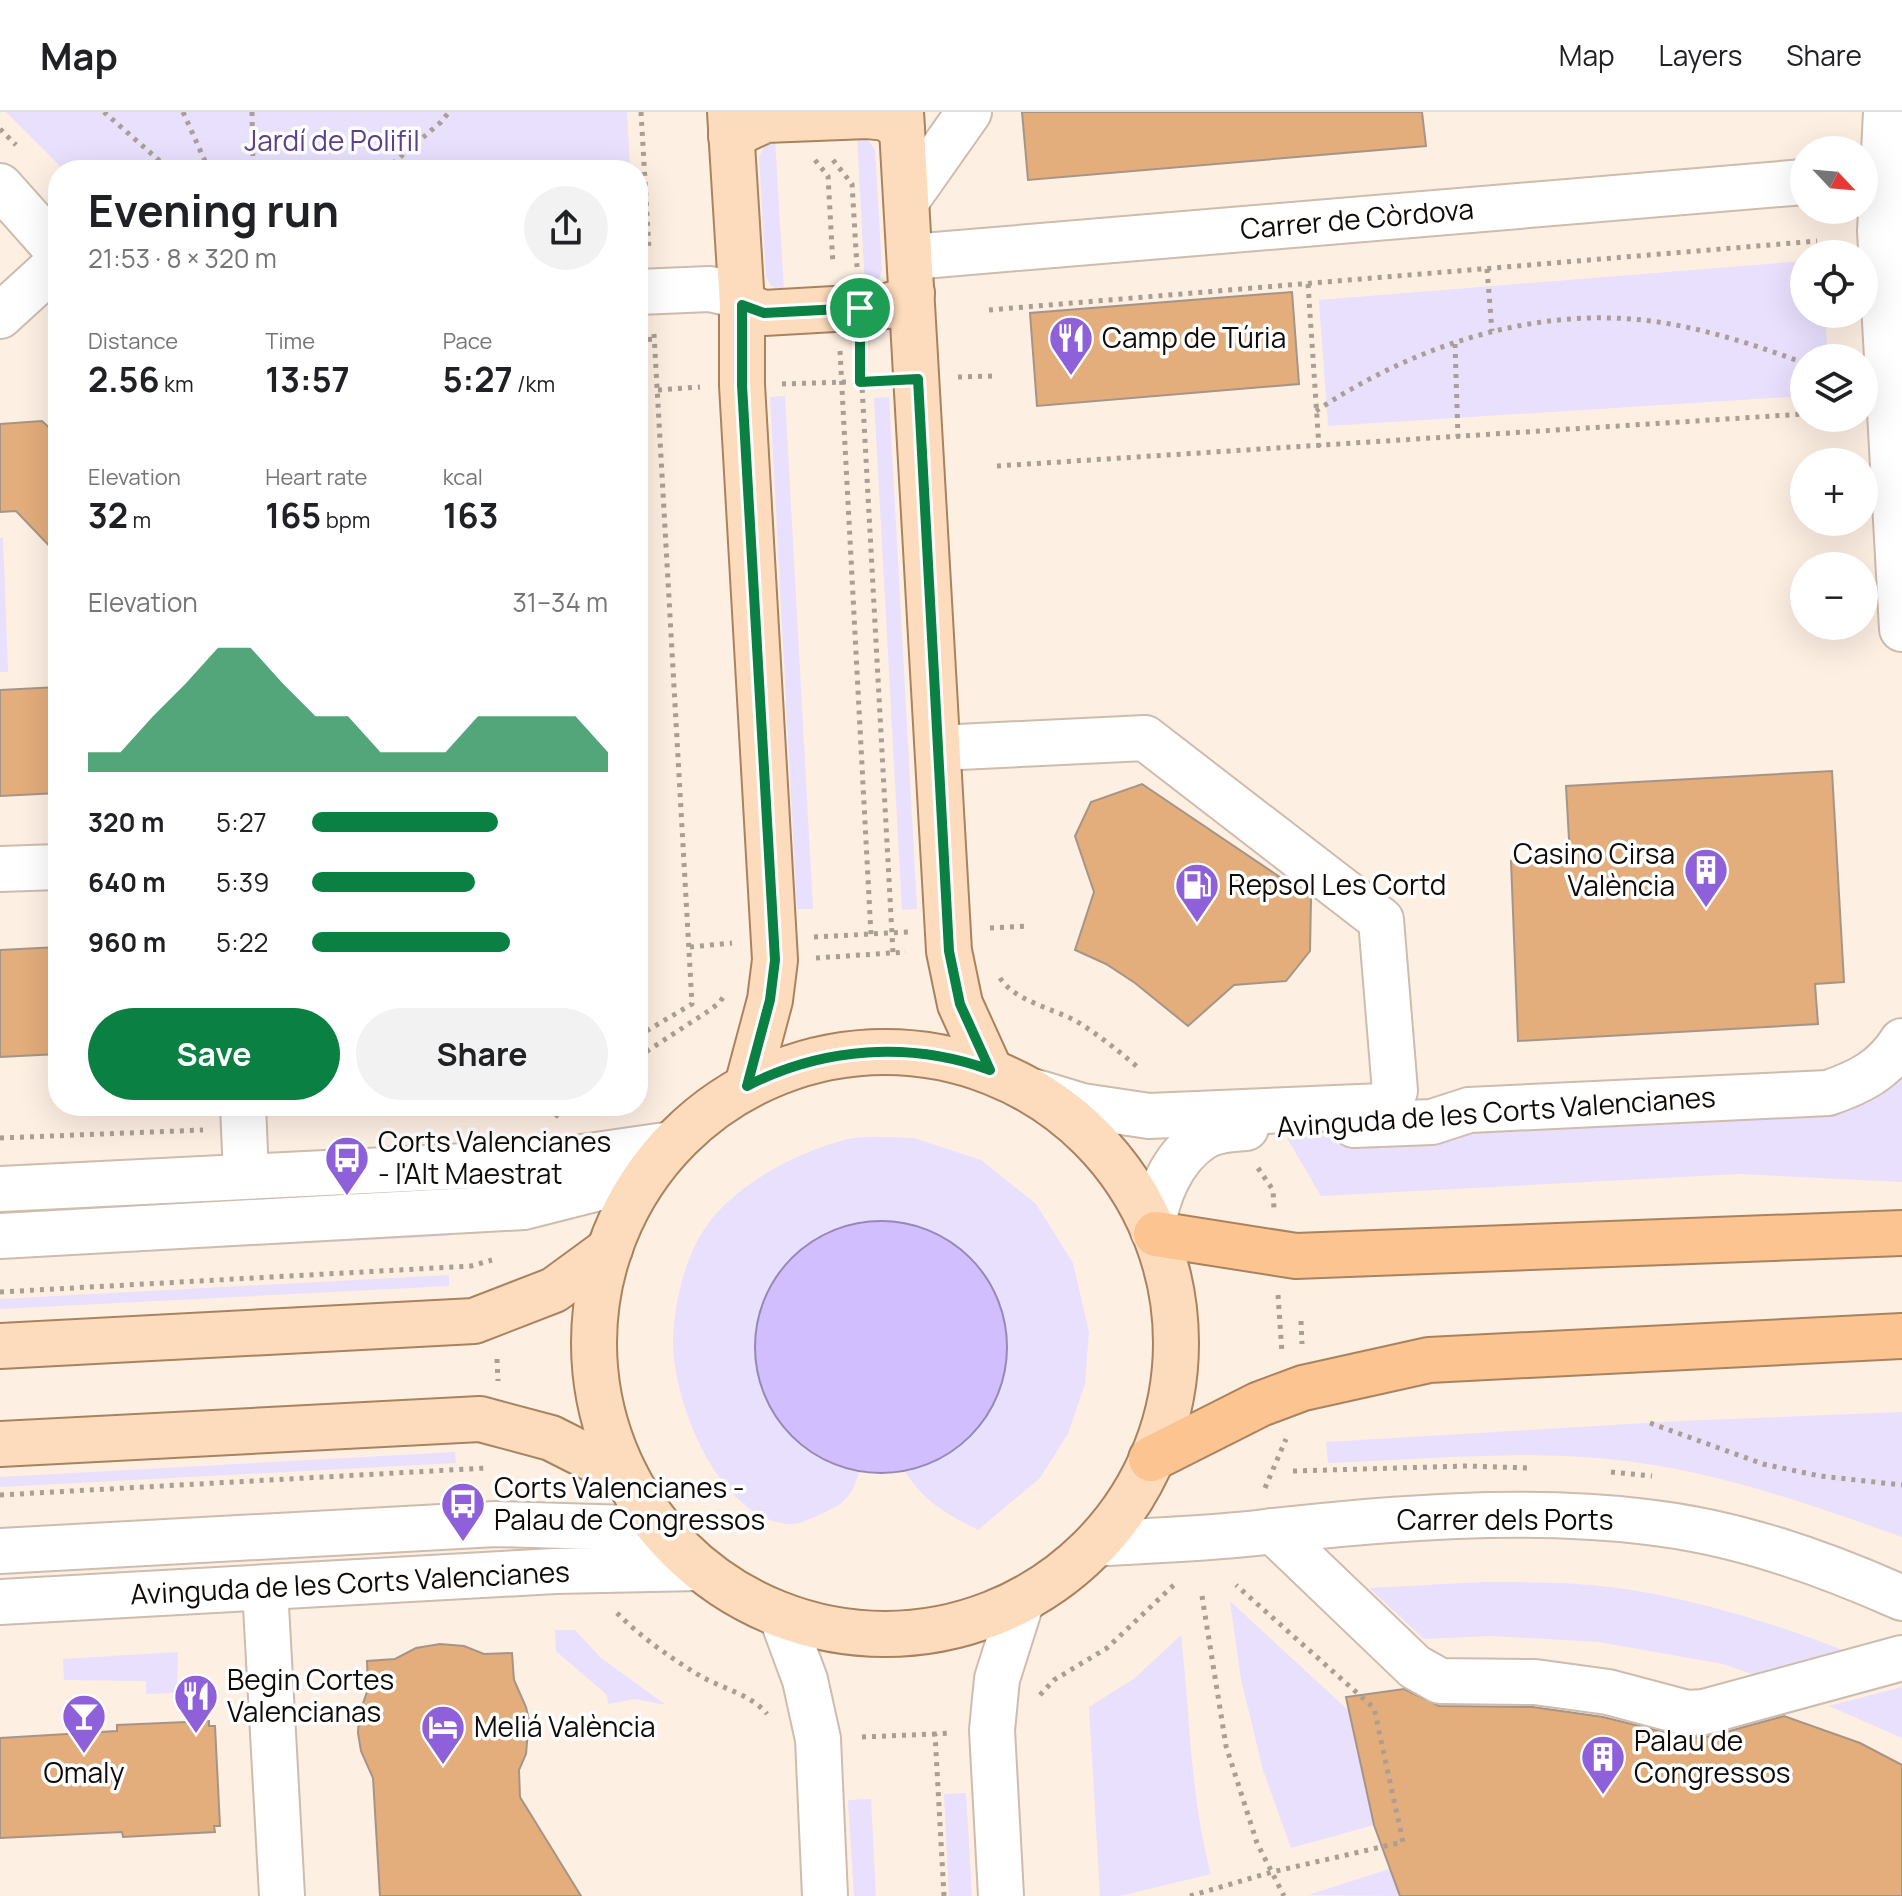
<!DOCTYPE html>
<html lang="en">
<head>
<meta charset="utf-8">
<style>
	body { margin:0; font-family:Manrope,sans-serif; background:#f2f2f2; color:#202124; height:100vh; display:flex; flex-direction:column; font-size:30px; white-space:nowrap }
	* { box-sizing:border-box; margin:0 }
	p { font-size:26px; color:#757577 }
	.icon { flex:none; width:44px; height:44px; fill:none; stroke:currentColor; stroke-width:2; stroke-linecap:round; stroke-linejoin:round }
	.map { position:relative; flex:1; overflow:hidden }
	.sheet { position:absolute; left:48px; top:48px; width:600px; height:956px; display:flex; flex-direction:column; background:#fff; border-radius:32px; box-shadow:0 8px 32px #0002 }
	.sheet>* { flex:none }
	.needle { width:52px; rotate:116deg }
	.buttons { position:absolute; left:1790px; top:24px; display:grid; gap:16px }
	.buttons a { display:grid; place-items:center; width:88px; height:88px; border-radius:50%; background:#fff; box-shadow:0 8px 32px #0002; font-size:40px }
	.pin { position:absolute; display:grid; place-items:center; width:68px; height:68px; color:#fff; margin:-34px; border:4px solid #fff; border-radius:50%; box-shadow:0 2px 8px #0007 }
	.round { display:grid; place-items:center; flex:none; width:84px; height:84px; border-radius:42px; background:#f2f2f2 }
	.headline { display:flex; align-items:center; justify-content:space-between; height:136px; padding:0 40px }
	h1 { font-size:44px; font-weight:700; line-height:60px }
	.stats { display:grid; grid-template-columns:repeat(3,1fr); gap:12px; height:136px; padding:8px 40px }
	.stats div { display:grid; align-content:center }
	.stats b { font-size:34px; font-weight:700 }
	.stats small { font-size:22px; font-weight:400 }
	.stats p { font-size:22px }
	.chart { height:224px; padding:16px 40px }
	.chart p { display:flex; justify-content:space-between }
	.chart svg { width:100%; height:144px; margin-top:8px; fill:#0b8043; opacity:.7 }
	.primary-button { display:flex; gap:16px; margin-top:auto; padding:16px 40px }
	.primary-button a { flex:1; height:92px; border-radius:48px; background:#0b8043; color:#fff; font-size:32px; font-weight:700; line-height:92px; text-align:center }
	.primary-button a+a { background:#f2f2f2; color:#202124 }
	ul { padding:0 40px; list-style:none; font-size:26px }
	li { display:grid; grid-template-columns:128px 96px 1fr; align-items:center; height:60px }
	li i { height:20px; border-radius:10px; background:#0b8043 }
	header { display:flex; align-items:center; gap:48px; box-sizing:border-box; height:112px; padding:0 40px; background:#fff; border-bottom:2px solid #e0e0e0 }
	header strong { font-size:38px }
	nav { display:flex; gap:44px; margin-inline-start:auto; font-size:28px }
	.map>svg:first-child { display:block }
</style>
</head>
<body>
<header>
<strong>Map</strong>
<nav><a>Map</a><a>Layers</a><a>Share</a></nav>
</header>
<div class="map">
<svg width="1902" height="1784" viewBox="0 0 1902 1784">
	<rect width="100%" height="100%" fill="#feefe3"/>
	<g fill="#e8e0fd">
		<polygon points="6,0 627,0 630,58 64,58"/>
		<polygon points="857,24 868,28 875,38 882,158 879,168 865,174"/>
		<polygon points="775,28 784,179 771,174 766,164 759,45 764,34"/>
		<polygon points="1804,149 1804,202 1825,202 1828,246 1804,246 1804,284 1328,314 1319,188"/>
		<polygon points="785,284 813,797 797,797 770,285"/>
		<polygon points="889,285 917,797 902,798 874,286"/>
		<polygon points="0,426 3,426 8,560 0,560"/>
		<polygon points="1902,967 1902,1070 1739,1062 1321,1084 1287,1026 1856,993 1874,986"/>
		<path d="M914 1026 981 1048 1036 1092 1073 1151 1089 1220 1085 1272 1068 1322 1040 1366 978 1418C944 1400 925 1391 904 1358L931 1351 1004 1264 1007 1223 997 1183 974 1149 904 1110 863 1109 824 1121 768 1179 756 1216V1254L819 1346 859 1360C852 1385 844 1392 821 1402 810 1407 797 1414 786 1412 717 1402 675 1293 673 1233 673 1198 682 1157 699 1126 725 1078 790 1043 841 1029 863 1022 892 1026 914 1026Z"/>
		<polygon points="448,1113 449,1124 0,1147 0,1137"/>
		<polygon points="449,1163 449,1174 0,1197 0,1187"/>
		<path d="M1902 1300V1425C1807 1391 1710 1357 1608 1347 1516 1338 1421 1348 1328 1351L1326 1330 1680 1309Z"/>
		<polygon points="455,1340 456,1351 0,1375 0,1365"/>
		<path d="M1485 1470C1537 1470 1591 1470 1643 1480 1715 1493 1784 1515 1853 1542L1763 1566 1723 1552 1599 1530 1491 1524 1424 1527 1369 1476Z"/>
		<polygon points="1230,1489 1349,1599 1374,1713 1291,1736 1263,1658 1241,1567"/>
		<polygon points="555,1518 575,1518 601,1546 666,1593 635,1587 608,1592 607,1583 556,1539"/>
		<path d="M1181 1523C1190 1602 1190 1685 1211 1762L1120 1784H1100L1089 1595 1135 1566Z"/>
		<polygon points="178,1540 177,1581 146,1582 146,1569 64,1568 63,1547"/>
		<polygon points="1902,1575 1902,1626 1829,1594"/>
		<polygon points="966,1681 972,1784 949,1784 944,1682"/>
		<polygon points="871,1687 876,1784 854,1784 848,1688"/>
		<polygon points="1389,1757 1400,1784 1308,1783"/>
	</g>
	<circle fill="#d1befe" stroke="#9788b4" stroke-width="2" cx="881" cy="1235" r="126"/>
	<g fill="#e3ad7c" stroke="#a69587" stroke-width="2">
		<polygon points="1022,0 1422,0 1426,34 1028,68"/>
		<polygon points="1292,180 1299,272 1037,294 1030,201"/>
		<polygon points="42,309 58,324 58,443 16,399 0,400 0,312"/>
		<polygon points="58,575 58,681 0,684 0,578"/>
		<polygon points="1832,659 1844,870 1815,872 1818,912 1518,929 1511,749 1570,745 1566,674"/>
		<polygon points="1142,672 1311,786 1310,839 1286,869 1234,873 1188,914 1135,871 1106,852 1075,838 1094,780 1075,724 1091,690"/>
		<polygon points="58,835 58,942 0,945 0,838"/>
		<polygon points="440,1532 464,1534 484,1542 512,1541 514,1568 526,1595 529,1608 526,1642 519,1658 520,1685 581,1784 380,1784 373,1666 361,1639 358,1621 359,1603 368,1577 367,1549 395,1547 416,1536"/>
		<polygon points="1404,1577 1439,1594 1533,1595 1603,1605 1688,1626 1711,1624 1784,1604 1860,1631 1902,1653 1902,1784 1400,1784 1374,1713 1346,1585"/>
		<polygon points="209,1609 209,1614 215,1614 220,1714 214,1714 215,1720 123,1725 122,1720 0,1726 0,1626 117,1619 117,1613"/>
	</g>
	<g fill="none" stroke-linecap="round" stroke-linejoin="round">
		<g stroke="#cebcad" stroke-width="48">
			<g id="minor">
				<polyline points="1886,0 1880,119 1902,517"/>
				<polyline points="0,74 58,139"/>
				<polyline points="907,88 969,0"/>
				<polyline points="911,145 1804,70"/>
				<polyline points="638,180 710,177 741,184"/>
				<polyline points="0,204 58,151"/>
				<polyline points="938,636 1145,626 1381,808 1395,979 1389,991 1383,994 1149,1004 1082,994 1036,980"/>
				<polyline points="0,757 58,755"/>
				<polyline points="243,994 246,1063"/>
				<path d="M1354 1013 1432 1010 1469 998 1828 981C1860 970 1884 958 1902 929"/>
				<polyline points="0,1077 548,1050 672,1032"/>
				<path d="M1153 1119C1155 1085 1173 1045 1202 1026 1215 1018 1231 1017 1246 1016"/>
				<polyline points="0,1124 524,1095 646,1064"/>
				<polyline points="1273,1419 1415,1555 1440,1569 1535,1570 1608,1580 1687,1601 1704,1600 1902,1546"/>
				<path d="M1096 1432C1152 1428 1209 1427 1265 1420 1388 1406 1524 1395 1647 1410 1736 1420 1821 1450 1902 1486"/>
				<polyline points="0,1439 496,1412 661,1417"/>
				<polyline points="265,1476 282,1784"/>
				<polyline points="0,1490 555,1459 699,1456"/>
				<polyline points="781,1503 805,1568 818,1627 825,1784"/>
				<polyline points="1001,1784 992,1618 997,1567 1022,1488"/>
			</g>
		</g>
		<g stroke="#a98360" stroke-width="48">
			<g id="major">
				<polyline points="730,0 742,193 742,273 775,848 770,888 747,974"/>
				<polyline points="901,0 949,839 960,892 990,958"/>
				<polyline points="731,24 765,8 867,4 886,6 902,17"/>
				<polyline points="742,193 764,201 887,194 900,190 912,181"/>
				<circle cx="885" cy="1231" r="291"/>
				<polyline points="0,1234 474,1209 554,1178 610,1137"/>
				<polyline points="0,1332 480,1307 551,1326 626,1364"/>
			</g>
		</g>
		<g stroke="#a98360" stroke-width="48">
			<g id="highway">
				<polyline points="1156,1122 1296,1144 1902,1121"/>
				<polyline points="1151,1347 1260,1292 1303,1276 1429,1248 1902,1224"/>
			</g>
		</g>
		<g stroke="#aa9f95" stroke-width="5" stroke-dasharray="4 6" stroke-linecap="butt">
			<polyline points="104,0 170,58"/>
			<polyline points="183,0 209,58"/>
			<polyline points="252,0 253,58"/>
			<polyline points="641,0 649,137 647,138"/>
			<polyline points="0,17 16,33"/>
			<polyline points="815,48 828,64 833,153"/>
			<polyline points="833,48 852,72 857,155"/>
			<polyline points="385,58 441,10 449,0"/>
			<polyline points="1487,157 1492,219"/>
			<polyline points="1308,172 1319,335"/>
			<polyline points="989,198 1817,129"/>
			<polyline points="638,228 655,227"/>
			<polyline points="1455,232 1458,325"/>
			<polyline points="860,237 893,841"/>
			<polyline points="840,239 871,823"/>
			<polyline points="958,265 993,264"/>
			<polyline points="782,272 876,269"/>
			<polyline points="658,278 700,275"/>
			<path d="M1316 299C1413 234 1534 194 1651 209 1704 216 1755 233 1804 251"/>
			<polyline points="997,354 1804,302"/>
			<polyline points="990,816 1029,814"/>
			<polyline points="814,825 908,820"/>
			<polyline points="690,835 732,831"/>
			<polyline points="816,846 906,840"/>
			<path d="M1000 866C1015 889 1052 896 1076 909 1099 923 1120 940 1141 958"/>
			<polyline points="638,924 692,892 654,222"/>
			<polyline points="638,945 710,898 720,890 725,882"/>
			<polyline points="555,1005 566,994"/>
			<polyline points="0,1026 203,1018"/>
			<polyline points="1258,1056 1273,1078 1274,1097"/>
			<polyline points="0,1180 471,1154 492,1148"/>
			<polyline points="1278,1183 1282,1241"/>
			<polyline points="1301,1209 1302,1232"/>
			<polyline points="497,1247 498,1269"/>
			<polyline points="1650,1311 1763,1352 1820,1364 1902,1373"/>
			<polyline points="1293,1359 1467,1354 1529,1356"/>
			<polyline points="1611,1360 1652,1364"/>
			<polyline points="1265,1376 1286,1327"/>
			<polyline points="0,1383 486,1356"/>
			<polyline points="1202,1484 1226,1634 1257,1731 1284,1784"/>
			<path d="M617 1501C642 1526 672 1547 702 1565 724 1577 752 1583 767 1602"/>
			<polyline points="1040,1583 1054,1568 1107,1536 1177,1470"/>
			<polyline points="862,1625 935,1622"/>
			<polyline points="944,1784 935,1622 952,1621"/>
			<polyline points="1190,1784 1272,1760 1403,1730 1374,1596 1236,1473"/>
		</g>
		<use href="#minor" stroke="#fff" stroke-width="44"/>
		<use href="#major" stroke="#fddcbd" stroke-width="44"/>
		<use href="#highway" stroke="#fcc491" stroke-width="44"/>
	</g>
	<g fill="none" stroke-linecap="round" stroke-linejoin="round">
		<g stroke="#fff" stroke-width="16">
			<path id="route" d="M742 193 764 201 860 196V270L918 267 949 839 960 892 990 958C910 929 823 935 747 974L770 888 775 848 742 273Z"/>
		</g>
		<use href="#route" stroke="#0b8043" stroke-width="10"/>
	</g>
	<defs>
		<g id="restaurant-pin" transform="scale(2.3)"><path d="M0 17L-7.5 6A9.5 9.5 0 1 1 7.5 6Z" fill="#8e61db" stroke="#fff"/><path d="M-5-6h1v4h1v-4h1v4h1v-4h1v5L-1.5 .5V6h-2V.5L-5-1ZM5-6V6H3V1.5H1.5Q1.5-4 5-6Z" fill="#fff"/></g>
		<g id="building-pin" transform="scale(2.3)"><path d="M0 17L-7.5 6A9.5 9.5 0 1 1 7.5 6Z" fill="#8e61db" stroke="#fff"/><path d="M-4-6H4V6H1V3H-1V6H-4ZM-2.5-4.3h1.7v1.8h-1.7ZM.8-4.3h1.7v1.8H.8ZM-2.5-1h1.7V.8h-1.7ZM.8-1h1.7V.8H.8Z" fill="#fff"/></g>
		<g id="fuel-pin" transform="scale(2.3)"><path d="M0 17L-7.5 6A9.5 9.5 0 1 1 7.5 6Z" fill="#8e61db" stroke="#fff"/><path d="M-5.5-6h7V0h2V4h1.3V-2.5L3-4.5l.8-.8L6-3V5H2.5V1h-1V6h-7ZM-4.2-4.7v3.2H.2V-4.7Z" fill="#fff"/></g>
		<g id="bus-pin" transform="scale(2.3)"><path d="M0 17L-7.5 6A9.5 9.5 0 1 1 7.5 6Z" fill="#8e61db" stroke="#fff"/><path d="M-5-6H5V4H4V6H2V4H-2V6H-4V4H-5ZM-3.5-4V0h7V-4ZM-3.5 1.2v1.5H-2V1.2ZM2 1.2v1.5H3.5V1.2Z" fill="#fff"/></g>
		<g id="bar-pin" transform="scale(2.3)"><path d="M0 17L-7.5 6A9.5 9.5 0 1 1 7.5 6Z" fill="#8e61db" stroke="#fff"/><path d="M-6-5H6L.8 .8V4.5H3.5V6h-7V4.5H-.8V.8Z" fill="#fff"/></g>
		<g id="hotel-pin" transform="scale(2.3)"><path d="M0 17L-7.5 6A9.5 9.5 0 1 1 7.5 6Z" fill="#8e61db" stroke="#fff"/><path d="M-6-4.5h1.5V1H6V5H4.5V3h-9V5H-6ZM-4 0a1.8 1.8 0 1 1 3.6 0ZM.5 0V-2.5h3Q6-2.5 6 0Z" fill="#fff"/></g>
	</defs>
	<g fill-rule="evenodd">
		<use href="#restaurant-pin" x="1071" y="226"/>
		<use href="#building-pin" x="1706" y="758"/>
		<use href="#fuel-pin" x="1197" y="773"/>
		<use href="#bus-pin" x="347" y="1046"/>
		<use href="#bus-pin" x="463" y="1392"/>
		<use href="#restaurant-pin" x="196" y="1584"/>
		<use href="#bar-pin" x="84" y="1604"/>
		<use href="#hotel-pin" x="443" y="1615"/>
		<use href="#building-pin" x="1603" y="1645"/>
	</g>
	<g text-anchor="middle" stroke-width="7" stroke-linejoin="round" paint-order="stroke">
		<g font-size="28" fill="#5b418b" stroke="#fff">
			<text x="332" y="39">Jardí de Polifil</text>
		</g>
		<g font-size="28" fill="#100b06" stroke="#fff">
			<text transform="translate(1357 107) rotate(-5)" y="10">Carrer de Còrdova</text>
			<text transform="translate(1496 1000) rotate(-4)" y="10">Avinguda de les Corts Valencianes</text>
			<text x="1505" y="1418">Carrer dels Ports</text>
			<text transform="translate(350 1471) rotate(-3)" y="10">Avinguda de les Corts Valencianes</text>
		</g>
		<g font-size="28" fill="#100b06" stroke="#fff" text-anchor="start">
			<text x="1102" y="236">Camp de Túria</text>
			<text x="1675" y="752" text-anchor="end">Casino Cirsa<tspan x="1675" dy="32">València</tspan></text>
			<text x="1228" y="783">Repsol Les Cortd</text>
			<text x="378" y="1040">Corts Valencianes<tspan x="378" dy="32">- l'Alt Maestrat</tspan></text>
			<text x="494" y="1386">Corts Valencianes -<tspan x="494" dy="32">Palau de Congressos</tspan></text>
			<text x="227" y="1578">Begin Cortes<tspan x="227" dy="32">Valencianas</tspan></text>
			<text x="474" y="1625">Meliá València</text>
			<text x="1634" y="1639">Palau de<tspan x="1634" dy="32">Congressos</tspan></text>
			<text x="84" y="1671" text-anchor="middle">Omaly</text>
		</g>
	</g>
</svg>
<div class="buttons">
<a><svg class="needle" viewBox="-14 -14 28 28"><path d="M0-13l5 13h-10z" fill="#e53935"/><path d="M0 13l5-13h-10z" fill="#757577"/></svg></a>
<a><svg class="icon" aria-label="locate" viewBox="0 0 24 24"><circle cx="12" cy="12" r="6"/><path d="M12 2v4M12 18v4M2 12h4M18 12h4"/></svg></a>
<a><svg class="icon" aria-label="layers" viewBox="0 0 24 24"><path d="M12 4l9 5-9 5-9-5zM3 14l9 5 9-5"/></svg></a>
<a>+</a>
<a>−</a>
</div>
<div class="pin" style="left:860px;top:196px;background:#1e9e55"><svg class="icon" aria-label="arrive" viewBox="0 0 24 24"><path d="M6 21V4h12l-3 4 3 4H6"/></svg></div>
<section class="sheet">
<div class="headline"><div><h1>Evening run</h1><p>21:53 · 8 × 320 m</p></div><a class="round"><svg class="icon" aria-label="share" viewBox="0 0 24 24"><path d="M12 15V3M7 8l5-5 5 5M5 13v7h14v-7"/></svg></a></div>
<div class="stats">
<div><p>Distance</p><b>2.56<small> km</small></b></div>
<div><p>Time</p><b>13:57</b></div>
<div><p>Pace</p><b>5:27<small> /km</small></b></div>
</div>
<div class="stats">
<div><p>Elevation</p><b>32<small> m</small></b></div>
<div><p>Heart rate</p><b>165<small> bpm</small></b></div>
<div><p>kcal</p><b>163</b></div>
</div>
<div class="chart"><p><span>Elevation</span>31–34 m</p>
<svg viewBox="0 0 160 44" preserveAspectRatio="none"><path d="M0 44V38L10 38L20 27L30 17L40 6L50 6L60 17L70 27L80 27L90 38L100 38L110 38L120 27L130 27L140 27L150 27L160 38V44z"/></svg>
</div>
<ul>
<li><b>320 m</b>5:27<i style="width:63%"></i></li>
<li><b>640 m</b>5:39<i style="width:55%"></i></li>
<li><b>960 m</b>5:22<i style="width:67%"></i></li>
</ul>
<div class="primary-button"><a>Save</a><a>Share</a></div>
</section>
</div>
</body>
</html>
